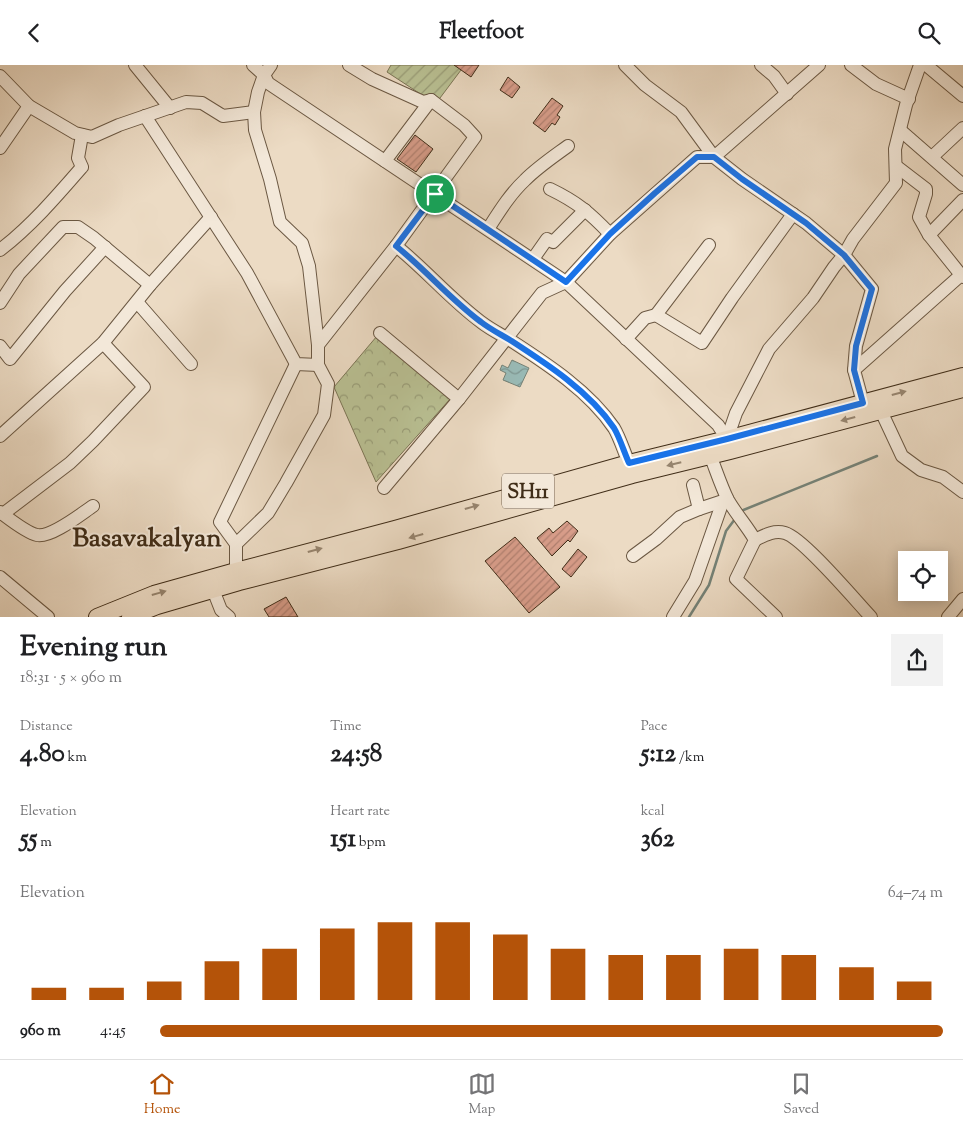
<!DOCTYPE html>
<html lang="en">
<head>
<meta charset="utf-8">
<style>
	body { margin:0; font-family:"Sorts Mill Goudy",serif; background:#f2f2f2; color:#202124; height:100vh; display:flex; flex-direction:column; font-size:19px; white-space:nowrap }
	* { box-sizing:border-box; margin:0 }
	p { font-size:16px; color:#757577 }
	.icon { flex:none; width:28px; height:28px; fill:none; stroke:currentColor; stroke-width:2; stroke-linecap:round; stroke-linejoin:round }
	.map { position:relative; height:552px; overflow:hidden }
	.details { display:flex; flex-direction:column; background:#fff; flex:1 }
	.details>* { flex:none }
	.controls { position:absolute; left:898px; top:486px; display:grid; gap:10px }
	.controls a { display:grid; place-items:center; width:50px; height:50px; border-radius:0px; background:#fff; box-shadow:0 2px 12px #0003; font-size:25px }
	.pin { position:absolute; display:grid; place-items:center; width:42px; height:42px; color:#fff; margin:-21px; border:2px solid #fff; border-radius:50%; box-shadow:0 1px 5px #0007 }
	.round { display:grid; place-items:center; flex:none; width:52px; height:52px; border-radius:0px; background:#f2f2f2 }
	.summary { display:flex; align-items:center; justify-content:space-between; height:85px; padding:0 20px }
	h1 { font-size:28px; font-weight:700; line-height:38px }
	.stats { display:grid; grid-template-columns:repeat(3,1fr); gap:8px; height:85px; padding:5px 20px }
	.stats div { display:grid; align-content:center }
	.stats b { font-size:25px; font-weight:700 }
	.stats small { font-size:14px; font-weight:400 }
	.stats p { font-size:14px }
	.chart { height:140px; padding:10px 20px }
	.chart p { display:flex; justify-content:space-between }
	.chart svg { width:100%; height:90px; margin-top:5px; stroke:#b45309; stroke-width:6 }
	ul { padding:0 20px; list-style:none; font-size:16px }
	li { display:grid; grid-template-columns:80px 60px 1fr; align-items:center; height:38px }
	li i { height:12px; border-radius:6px; background:#b45309 }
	header { display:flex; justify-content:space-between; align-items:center; height:65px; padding:0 20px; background:#fff; font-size:22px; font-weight:700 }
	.tab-bar { display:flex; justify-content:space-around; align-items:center; height:70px; border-top:1px solid #e0e0e0; background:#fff; font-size:14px; color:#757577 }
	.tab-bar a { display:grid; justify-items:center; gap:2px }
	.tab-bar .on { color:#b45309 }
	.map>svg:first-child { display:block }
</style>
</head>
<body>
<header><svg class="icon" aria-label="back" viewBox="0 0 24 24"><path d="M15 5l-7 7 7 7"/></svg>Fleetfoot<svg class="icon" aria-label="search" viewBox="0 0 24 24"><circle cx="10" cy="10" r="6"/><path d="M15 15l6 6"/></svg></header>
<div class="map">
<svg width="963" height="552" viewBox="0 0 963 552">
	<defs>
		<pattern id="forest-crowns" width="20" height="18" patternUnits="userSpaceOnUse" patternTransform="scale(1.25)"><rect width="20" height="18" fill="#b9c093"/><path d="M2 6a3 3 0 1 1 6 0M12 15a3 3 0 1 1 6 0" fill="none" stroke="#989c77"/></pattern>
		<pattern id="garden-furrows" width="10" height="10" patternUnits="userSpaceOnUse" patternTransform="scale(1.25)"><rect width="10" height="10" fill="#b9c093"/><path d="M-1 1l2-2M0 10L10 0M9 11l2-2" fill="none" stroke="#989c77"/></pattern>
		<pattern id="water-waves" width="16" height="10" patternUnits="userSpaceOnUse" patternTransform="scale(1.25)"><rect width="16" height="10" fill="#99bbb7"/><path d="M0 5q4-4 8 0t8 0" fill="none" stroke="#7e9894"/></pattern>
		<pattern id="building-hatch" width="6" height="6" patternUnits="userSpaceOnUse" patternTransform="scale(1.25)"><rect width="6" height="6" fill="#d89d8a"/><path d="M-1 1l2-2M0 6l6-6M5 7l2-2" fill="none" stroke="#b18070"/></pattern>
	</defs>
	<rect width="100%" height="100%" fill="#ecdbc4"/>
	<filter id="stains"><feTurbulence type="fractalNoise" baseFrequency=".004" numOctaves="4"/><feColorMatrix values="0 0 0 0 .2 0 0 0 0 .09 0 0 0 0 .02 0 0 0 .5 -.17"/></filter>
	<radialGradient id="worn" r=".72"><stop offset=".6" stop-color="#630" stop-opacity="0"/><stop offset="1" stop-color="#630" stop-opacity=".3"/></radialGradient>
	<polygon fill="url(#forest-crowns)" stroke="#7c7656" points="377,271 451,333 376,417 334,322"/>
	<polygon fill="url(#garden-furrows)" stroke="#7c7656" points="391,0 458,0 461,5 437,37 422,30 387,7"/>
	<polygon fill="url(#water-waves)" stroke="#758277" points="512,295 529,303 520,322 503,315 506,308 500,305 502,300 508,303"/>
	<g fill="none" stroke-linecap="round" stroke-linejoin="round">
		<g stroke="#758277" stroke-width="2.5">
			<polyline points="741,446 877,391"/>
			<polyline points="689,552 709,520 726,466 735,454"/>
		</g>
	</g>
	<g fill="url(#building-hatch)" stroke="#402d18">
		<polygon points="454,0 479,0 471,12"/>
		<polygon points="508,12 520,22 512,33 500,25"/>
		<polygon points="552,33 563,41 557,50 560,52 555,60 552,58 545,67 533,58"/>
		<polygon points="415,70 433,84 416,107 397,94"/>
		<polygon points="567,456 578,466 570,477 568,475 552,491 537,473 549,463 553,468"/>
		<polygon points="515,472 560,522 529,548 485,496"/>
		<polygon points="578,484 587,492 571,512 562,504"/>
		<polygon points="286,532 298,552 269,552 264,544"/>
	</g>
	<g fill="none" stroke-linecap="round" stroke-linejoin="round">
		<g stroke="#6b5843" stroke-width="14">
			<g id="minor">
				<polyline points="135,0 170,43"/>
				<polyline points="253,0 264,10 268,18 566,217 718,360 727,374 729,381"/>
				<polyline points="625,0 645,20 681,47 714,92 742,114 806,158 844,190 872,224 856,281 854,305 863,338"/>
				<polyline points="761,0 774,11 787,29"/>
				<polyline points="851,0 876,19 909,34"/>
				<polyline points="926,0 963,31"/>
				<polyline points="0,11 29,41 75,68 92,72 119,60 186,37 202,38 223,51 254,47"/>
				<polyline points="145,51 247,208 296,299 318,300"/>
				<polyline points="900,65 963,120"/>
				<polyline points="0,83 29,41"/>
				<polyline points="932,92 963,63"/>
				<polyline points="385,96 431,35"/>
				<polyline points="896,101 926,124 926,129 919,152 929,170 961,210"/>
				<path d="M550 124C577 137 590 148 610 169"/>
				<path d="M488 164C499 147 510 129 525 115 538 102 553 92 568 81"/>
				<polyline points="929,170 963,135"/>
				<polyline points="709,180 656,250 702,278 732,233 793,149"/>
				<path d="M396 181C426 205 450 234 481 257 490 264 500 269 510 275 547 299 589 326 614 363 620 373 624 387 629 398"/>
				<path d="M0 185C31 161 56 132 82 102L78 93 82 70"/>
				<polyline points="533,194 547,174 553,177 585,145"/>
				<polyline points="137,237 191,299"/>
				<polyline points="0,238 19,209 63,162 78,162 94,173 150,220"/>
				<polyline points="380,268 459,334"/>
				<polyline points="626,274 645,253 656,250"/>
				<polyline points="318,280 396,181 475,72 464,60 431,35 423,37 372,14 349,0"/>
				<polyline points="0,281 10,294 65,226 105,182"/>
				<polyline points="854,305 961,210 963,212"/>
				<polyline points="881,346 902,391 921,405 943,412 963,427"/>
				<polyline points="0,371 103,278 150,220 211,152"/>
				<polyline points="727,374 736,348 769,284 813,233 834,202 844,190 853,174 896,118 895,84 906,40 920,0"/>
				<path d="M710 390C716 405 721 421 728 435 736 449 747 461 755 475L736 514 776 552"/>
				<polyline points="693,420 699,444 723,436"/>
				<polyline points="384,423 459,334 542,228 566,217 610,169 697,92 714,92 819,0"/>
				<path d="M0 447C9 454 27 468 37 470 51 473 81 449 93 441"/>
				<polyline points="3,449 70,398 93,376 144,322 103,278"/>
				<path d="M755 475C765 470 774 465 785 468 803 473 855 535 871 552"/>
				<polyline points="236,479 220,457 296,299"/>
				<polyline points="633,491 656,474 680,452 699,444"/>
				<polyline points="0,512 48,552"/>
				<polyline points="238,513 236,506 236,479 268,448 286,418 324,350 328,319 318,300 318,280 309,201 302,178 280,157 270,114 255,65 254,47 258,27 264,10 271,0"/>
				<polyline points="210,517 221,545 229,552"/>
				<polyline points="673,552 695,516 723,436 727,434"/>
				<polyline points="948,552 963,534"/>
			</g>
		</g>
		<g stroke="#402d18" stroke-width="18">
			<g id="major">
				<polyline points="97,552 154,529 236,506 395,464 629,398 727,374 963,311"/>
				<polyline points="130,552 157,541 239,517 398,476 632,410 730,386 963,324"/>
			</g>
		</g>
		<use href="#minor" stroke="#f3e8d9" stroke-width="12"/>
		<use href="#major" stroke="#ecdbc4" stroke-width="16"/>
	</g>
	<defs><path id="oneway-solid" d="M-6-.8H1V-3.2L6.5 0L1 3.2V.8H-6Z" transform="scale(1.25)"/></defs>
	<g fill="#96846e">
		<use href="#oneway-solid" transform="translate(899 328) rotate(-15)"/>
		<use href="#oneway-solid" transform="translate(848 354) rotate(165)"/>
		<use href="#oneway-solid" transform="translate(674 399) rotate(166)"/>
		<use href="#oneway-solid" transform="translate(472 442) rotate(-16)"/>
		<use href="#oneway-solid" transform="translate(416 471) rotate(164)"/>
		<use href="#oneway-solid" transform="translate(315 485) rotate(-15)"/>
		<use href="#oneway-solid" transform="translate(159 528) rotate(-16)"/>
	</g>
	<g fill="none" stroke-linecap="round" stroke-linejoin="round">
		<g stroke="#fff" stroke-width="10">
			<path id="route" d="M697 92H714L742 114 806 158 844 190 872 224 856 281 854 305 863 338 727 374 629 398C624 387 620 373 614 363 589 326 547 299 510 275 500 269 490 264 481 257 450 234 426 205 396 181L435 129 566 217 610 169 655 128Z"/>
		</g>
		<use href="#route" stroke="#1a73e8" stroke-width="6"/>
	</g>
	<g text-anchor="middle" stroke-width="4" stroke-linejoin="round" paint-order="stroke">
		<rect fill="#f3e8d9" stroke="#766552" stroke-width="1" x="502" y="408.5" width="52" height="35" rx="4"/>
		<g font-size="20" font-weight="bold" fill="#402d18">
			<text x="528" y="433">SH11</text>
		</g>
		<g font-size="26" font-weight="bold" fill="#402d18" stroke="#f3e8d9">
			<text x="147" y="481">Basavakalyan</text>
		</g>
	</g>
	<rect width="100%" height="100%" filter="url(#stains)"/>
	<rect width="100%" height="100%" fill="url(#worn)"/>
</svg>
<div class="controls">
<a><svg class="icon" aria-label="locate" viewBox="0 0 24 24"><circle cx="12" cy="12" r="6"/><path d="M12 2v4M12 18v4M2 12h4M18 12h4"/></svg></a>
</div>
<div class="pin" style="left:435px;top:129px;background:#1e9e55"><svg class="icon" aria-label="arrive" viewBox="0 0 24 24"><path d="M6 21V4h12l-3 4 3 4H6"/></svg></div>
</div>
<section class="details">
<div class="summary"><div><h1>Evening run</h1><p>18:31 · 5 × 960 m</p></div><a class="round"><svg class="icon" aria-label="share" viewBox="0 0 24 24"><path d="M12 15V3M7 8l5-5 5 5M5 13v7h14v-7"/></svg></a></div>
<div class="stats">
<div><p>Distance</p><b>4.80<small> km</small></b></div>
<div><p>Time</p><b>24:58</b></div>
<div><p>Pace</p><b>5:12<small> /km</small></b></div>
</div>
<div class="stats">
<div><p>Elevation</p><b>55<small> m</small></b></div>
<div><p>Heart rate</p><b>151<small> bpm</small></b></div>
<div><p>kcal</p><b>362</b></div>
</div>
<div class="chart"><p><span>Elevation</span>64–74 m</p>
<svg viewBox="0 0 160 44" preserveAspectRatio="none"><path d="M5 44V38M15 44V38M25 44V35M35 44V25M45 44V19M55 44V9M65 44V6M75 44V6M85 44V12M95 44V19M105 44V22M115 44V22M125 44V19M135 44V22M145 44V28M155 44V35"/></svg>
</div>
<ul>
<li><b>960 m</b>4:45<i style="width:100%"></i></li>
</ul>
</section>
<nav class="tab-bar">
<a class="on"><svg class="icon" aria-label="home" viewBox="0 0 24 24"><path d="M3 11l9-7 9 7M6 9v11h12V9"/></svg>Home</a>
<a><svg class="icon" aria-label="map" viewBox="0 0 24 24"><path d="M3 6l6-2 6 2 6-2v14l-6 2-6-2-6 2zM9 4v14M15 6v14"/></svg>Map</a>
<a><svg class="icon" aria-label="saved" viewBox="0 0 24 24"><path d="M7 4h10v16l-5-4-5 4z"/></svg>Saved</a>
</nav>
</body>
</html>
